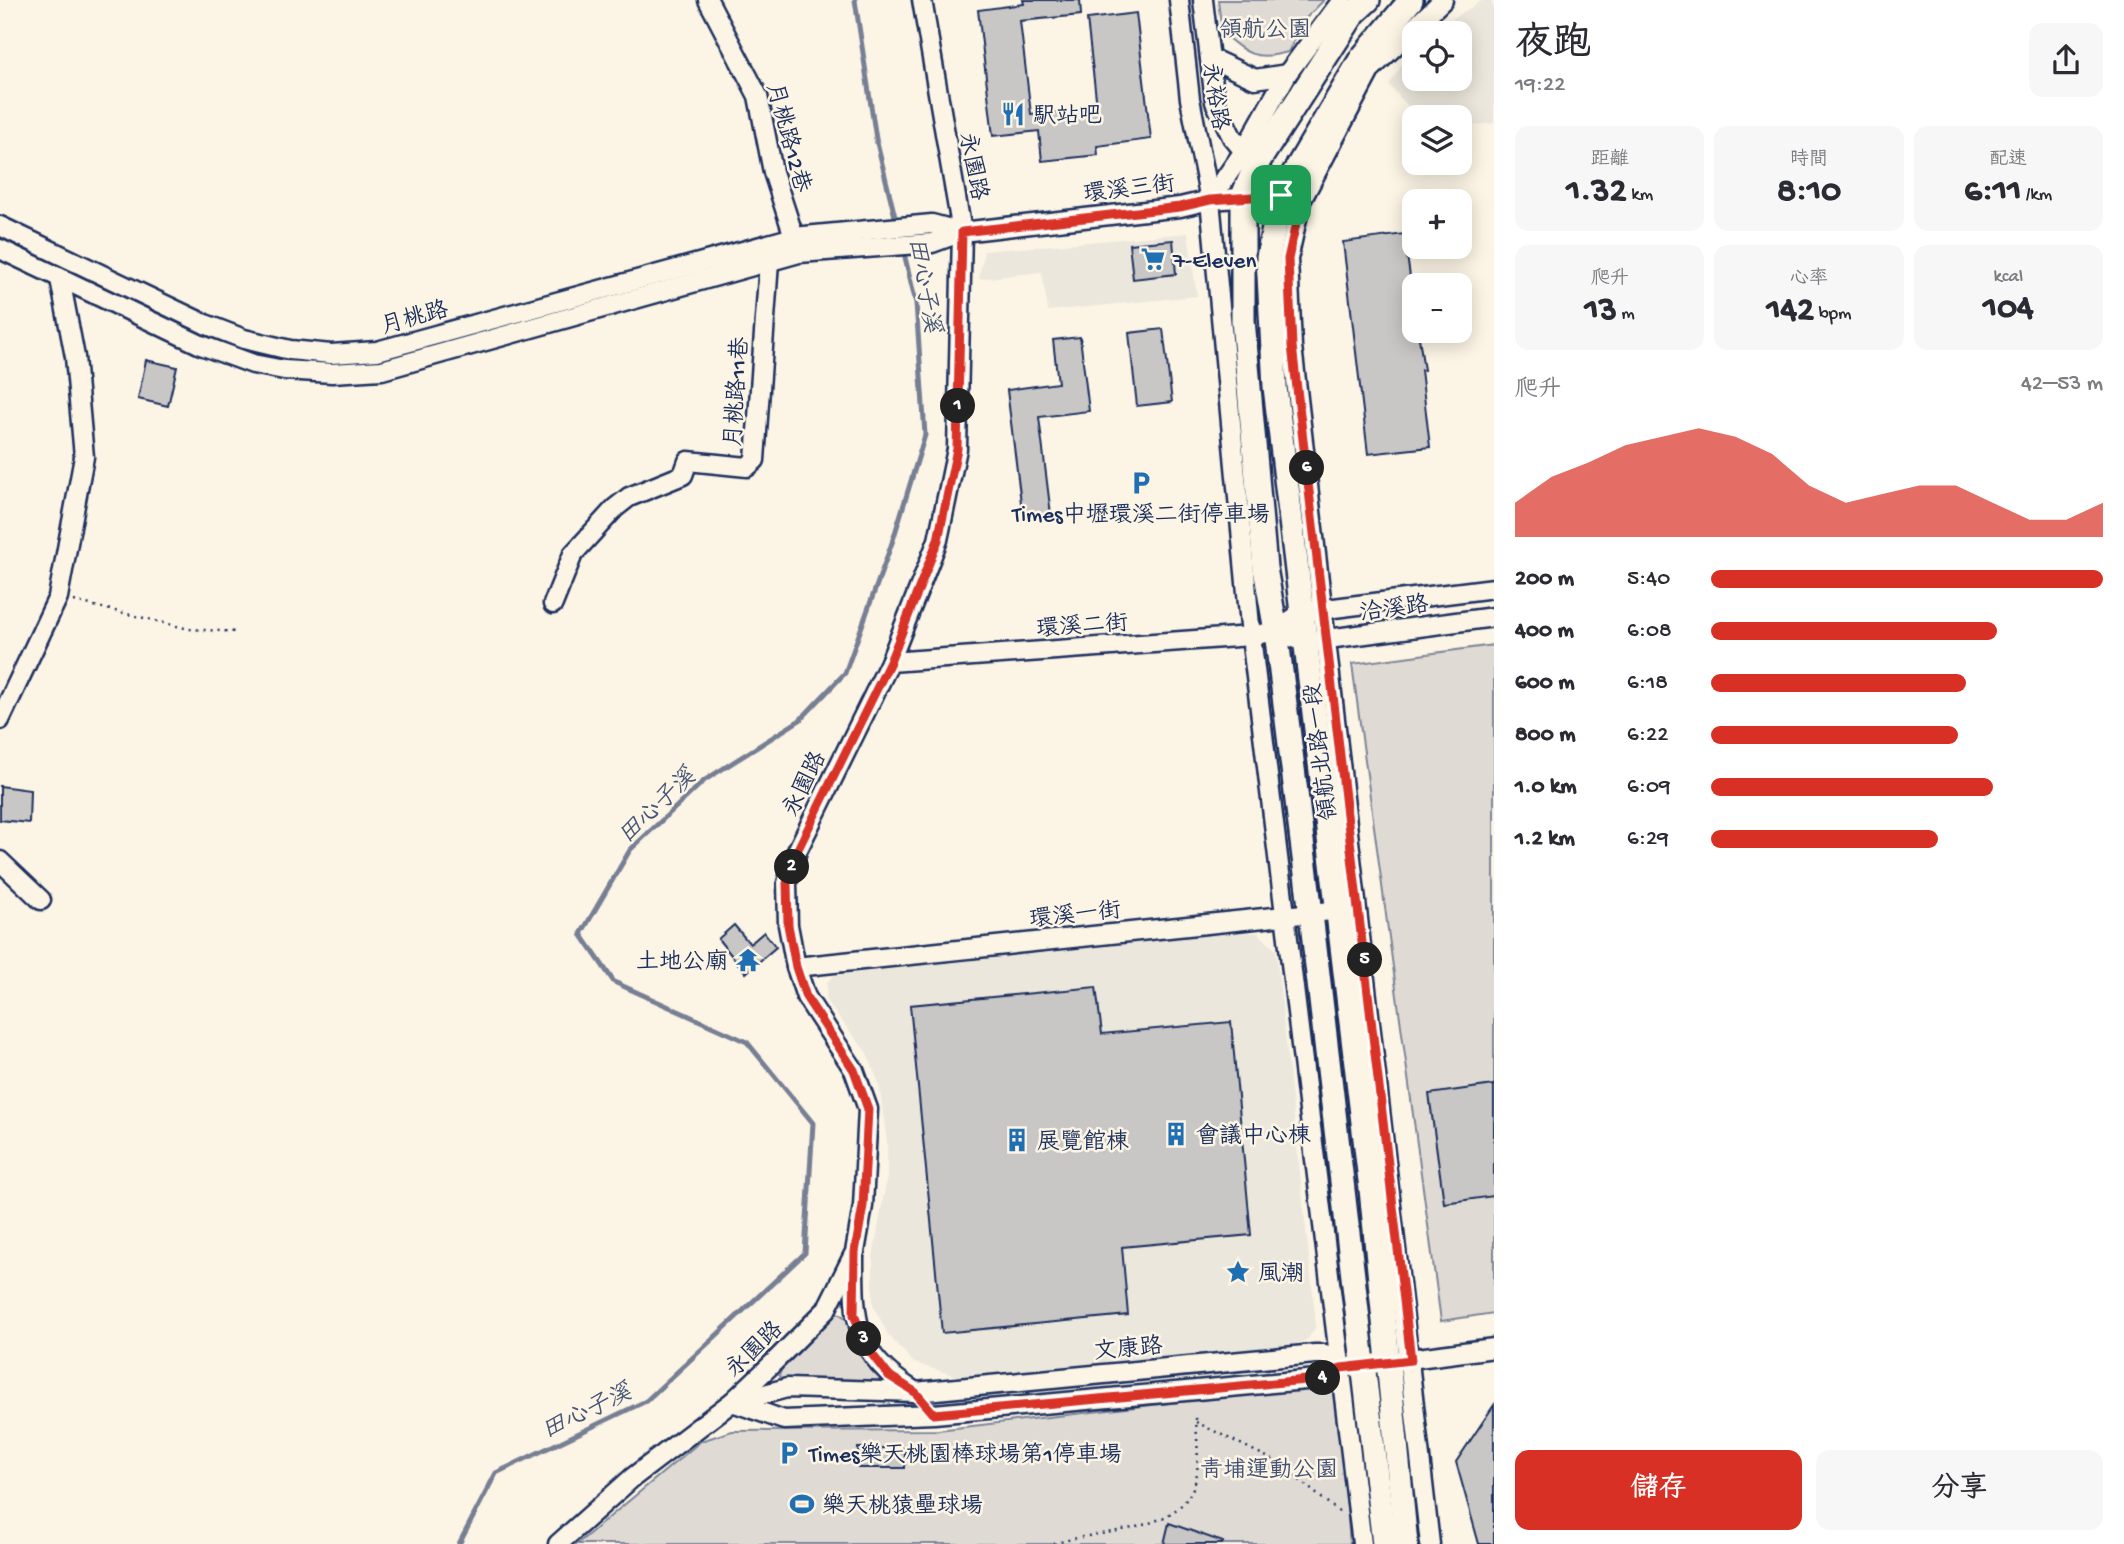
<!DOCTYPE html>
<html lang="zh-TW">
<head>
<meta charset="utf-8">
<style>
	body { margin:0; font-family:"Gochi Hand","LXGW WenKai TC",sans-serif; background:#f7f7f7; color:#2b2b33; height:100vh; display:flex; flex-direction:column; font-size:26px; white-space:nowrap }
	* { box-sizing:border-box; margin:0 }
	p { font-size:23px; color:#7c7c81 }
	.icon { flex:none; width:38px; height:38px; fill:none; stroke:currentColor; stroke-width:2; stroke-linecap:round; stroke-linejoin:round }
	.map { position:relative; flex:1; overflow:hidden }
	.side { display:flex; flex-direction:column; background:#fff; width:630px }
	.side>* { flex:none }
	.controls { position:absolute; left:1402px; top:21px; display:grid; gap:14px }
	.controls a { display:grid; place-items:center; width:70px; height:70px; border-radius:14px; background:#fff; box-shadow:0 4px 18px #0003; font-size:35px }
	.pin { position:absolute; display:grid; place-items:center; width:60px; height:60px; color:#fff; margin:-30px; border-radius:14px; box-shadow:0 4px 10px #0006 }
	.km { position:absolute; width:35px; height:35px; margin:-18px; border-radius:50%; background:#222; color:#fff; font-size:19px; line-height:35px; text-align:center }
	.round { display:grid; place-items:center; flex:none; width:74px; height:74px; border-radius:14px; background:#f7f7f7 }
	.headline { display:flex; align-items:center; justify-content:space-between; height:119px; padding:0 21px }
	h1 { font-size:38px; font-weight:700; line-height:52px }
	.metrics { display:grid; grid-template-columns:repeat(3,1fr); gap:10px; height:119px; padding:7px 21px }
	.metrics div { display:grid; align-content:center; border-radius:14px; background:#f7f7f7; text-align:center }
	.metrics b { font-size:35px; font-weight:700 }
	.metrics small { font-size:19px; font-weight:400 }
	.metrics p { font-size:19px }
	.chart { height:196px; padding:14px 21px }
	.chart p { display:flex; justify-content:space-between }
	.chart svg { width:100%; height:126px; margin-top:7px; fill:#d93025; opacity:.7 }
	.primary-button { display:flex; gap:14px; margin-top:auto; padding:14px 21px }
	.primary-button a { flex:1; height:80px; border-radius:14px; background:#d93025; color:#fff; font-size:28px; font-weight:700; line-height:80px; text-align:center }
	.primary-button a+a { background:#f7f7f7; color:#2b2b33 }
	ul { padding:0 21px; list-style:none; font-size:23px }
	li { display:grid; grid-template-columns:112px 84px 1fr; align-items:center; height:52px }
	li i { height:18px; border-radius:9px; background:#d93025 }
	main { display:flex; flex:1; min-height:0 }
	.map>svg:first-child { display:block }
</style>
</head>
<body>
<main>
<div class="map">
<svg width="1494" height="1544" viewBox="0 0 1494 1544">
	<rect width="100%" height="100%" fill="#fcf5e5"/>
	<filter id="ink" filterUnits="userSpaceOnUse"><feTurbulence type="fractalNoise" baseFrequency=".0143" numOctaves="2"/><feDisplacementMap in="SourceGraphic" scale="14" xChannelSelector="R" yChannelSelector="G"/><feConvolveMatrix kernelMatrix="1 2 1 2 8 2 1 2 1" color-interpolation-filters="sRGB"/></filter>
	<g filter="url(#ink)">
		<g fill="#ece7dc">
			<polygon points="1483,0 1491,0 1494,9 1494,123 1460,127 1460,117 1418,117 1389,85 1414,45 1414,79 1460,79 1460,33 1430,33"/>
			<polygon points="1188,233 1197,296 1048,311 1042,272 979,279 984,251"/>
			<polygon points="1237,932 1258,933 1276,950 1315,1313 1315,1328 1308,1339 1299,1344 960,1377 914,1363 888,1335 873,1305 873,1257 887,1176 887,1143 879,1084 867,1053 826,1001 827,982 833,976 845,974"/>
		</g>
		<g fill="#dfdbd4" stroke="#7d8599" stroke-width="2">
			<path d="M1218 0H1324L1306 18 1288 52C1255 61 1247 54 1222 33Z"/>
			<polygon points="1494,645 1494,1313 1441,1321 1352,664"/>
			<path d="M834 1312C857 1316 871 1361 882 1381L875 1389 787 1387 779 1376 783 1365Z"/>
			<polygon points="1324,1385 1338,1395 1350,1544 577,1544 701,1441 732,1431 938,1430"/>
		</g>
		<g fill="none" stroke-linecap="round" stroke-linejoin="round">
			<g stroke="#767f94" stroke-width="5">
				<polyline points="855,0 876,139 897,225"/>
				<polyline points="459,1544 496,1473 646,1401 805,1253 813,1123 747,1042 614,982 581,934 630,850 705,780 800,720 845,673 893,540 925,435 916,303 903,249"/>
			</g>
		</g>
		<g fill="#c8c7c6" stroke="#1b2f5e" stroke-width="2">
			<polygon points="1023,0 1080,0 1081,15 1020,21 1031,114 1097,107 1087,19 1136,13 1151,139 1097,146 1098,155 1042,161 1039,131 993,136 978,10 1024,4"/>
			<polygon points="1404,234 1414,305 1414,331 1418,331 1424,370 1421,370 1430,447 1368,454 1343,242"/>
			<polygon points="1173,240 1176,274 1133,279 1129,244"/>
			<polygon points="1163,329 1172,402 1137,406 1129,333"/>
			<polygon points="1080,337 1089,411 1039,417 1051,515 1023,519 1007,390 1058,383 1053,340"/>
			<polygon points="146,360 177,367 168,406 138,399"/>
			<polygon points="0,786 30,790 29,823 0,820"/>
			<polygon points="734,925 750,944 764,932 776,947 746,973 718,939"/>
			<polygon points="1096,987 1102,1034 1231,1022 1251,1235 1122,1247 1128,1315 942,1333 910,1005"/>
			<polygon points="1494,1085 1494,1196 1444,1203 1429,1094"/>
			<polygon points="1494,1405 1494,1544 1479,1544 1456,1462"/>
			<rect x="858" y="1448" width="47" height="20"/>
			<polygon points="1169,1523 1223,1542 1222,1544 1164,1544"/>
		</g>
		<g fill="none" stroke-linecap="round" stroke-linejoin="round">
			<g stroke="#1b2f5e" stroke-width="23">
				<g id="minor">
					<polyline points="708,0 758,96 773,172 797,246"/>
					<polyline points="1179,0 1190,99 1210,200"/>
					<polyline points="1203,0 1215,102 1232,137 1281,195"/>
					<polyline points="1342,0 1287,74 1244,151 1210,200 1251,636 1362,1544"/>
					<polyline points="1210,58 1255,79 1287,74"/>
					<polyline points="0,226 205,324 244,339 290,350 331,354 377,351 794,237 932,224 962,232"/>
					<polyline points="0,249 201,345 253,364 284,370 332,373 382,370 799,253 932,243 962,232 1180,207 1210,200 1281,195 1291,199"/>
					<polyline points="553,604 573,554 615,508 629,497 683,475 688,461 747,467 755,460 769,262"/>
					<polyline points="1276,631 1305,642 1494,617"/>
					<polyline points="890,662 1251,636 1276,631 1302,612 1494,588"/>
					<polyline points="0,720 58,597 84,457 75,357 60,279"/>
					<polyline points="0,861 41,900"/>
					<polyline points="796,967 1350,909"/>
					<path d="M854 1257C854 1322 854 1353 914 1391"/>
					<polyline points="732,1402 784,1420 934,1414 1317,1379 1328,1378 1341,1368 1494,1348"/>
					<polyline points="735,1402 787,1388 915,1392 1315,1354 1325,1354 1341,1368"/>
					<polyline points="558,1544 632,1478 732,1402 771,1365 826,1310 855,1252 863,1206 868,1109 854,1070 806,997 796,967 788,925 787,883 797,851 890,662 938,540 957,449 962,232 922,0"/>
					<polyline points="1430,1544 1292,346 1288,259 1301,201 1371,69 1443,0"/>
				</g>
			</g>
			<g stroke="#1b2f5e" stroke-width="28">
				<g id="major">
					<polyline points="1368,0 1354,13 1256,165 1243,196 1243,320 1265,568 1276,631 1311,914 1384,1544"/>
					<polyline points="1406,1544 1371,1189 1275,387 1268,257 1281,195 1361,59 1411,0"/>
				</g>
			</g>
			<g stroke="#1b2f5e" stroke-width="2.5" stroke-dasharray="2 5" stroke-linecap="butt">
				<polyline points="74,601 189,629 237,632"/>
				<polyline points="1196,1422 1277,1462 1339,1512"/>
				<path d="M1054 1544C1099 1528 1190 1536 1197 1472 1199 1453 1196 1432 1196 1413"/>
			</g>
			<use href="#minor" stroke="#fcf5e5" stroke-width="18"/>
			<use href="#major" stroke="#fcf5e5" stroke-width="23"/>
		</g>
	</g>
	<g fill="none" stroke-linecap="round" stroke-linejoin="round" filter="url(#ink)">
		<g stroke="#fff" stroke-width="14">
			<polygon id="route" points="1281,195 1301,201 1288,259 1292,346 1411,1360 1341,1368 1328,1378 1317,1379 934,1414 915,1392 888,1375 868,1349 854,1315 855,1252 863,1206 868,1109 854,1070 806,997 796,967 788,925 787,883 797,851 890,662 938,540 957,449 962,232 1180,207 1210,200"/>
		</g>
		<use href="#route" stroke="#d93025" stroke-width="9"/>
	</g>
	<defs>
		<g id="restaurant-bare" transform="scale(1.89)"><path d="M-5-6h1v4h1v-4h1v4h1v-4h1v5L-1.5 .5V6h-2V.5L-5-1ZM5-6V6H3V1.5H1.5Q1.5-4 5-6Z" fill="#1f6fb2" stroke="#fcf5e5" stroke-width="2.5" paint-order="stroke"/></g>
		<g id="supermarket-bare" transform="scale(1.89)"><path d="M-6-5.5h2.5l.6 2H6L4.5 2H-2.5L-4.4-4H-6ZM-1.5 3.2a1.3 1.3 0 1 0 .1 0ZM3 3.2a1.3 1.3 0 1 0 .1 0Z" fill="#1f6fb2" stroke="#fcf5e5" stroke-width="2.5" paint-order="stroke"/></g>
		<g id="parking-bare" transform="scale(1.89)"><path d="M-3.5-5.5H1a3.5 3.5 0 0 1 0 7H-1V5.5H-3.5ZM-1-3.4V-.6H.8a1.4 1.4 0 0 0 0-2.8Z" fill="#1f6fb2" stroke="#fcf5e5" stroke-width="2.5" paint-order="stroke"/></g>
		<g id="temple-bare" transform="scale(1.89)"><path d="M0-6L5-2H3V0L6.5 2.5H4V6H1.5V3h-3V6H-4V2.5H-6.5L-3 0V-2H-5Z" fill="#1f6fb2" stroke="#fcf5e5" stroke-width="2.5" paint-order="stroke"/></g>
		<g id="building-bare" transform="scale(1.89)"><path d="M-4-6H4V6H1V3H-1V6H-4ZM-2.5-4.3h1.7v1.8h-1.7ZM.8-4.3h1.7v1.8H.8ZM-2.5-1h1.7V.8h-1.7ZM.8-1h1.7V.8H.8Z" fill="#1f6fb2" stroke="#fcf5e5" stroke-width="2.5" paint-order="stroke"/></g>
		<g id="sight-bare" transform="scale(1.89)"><path d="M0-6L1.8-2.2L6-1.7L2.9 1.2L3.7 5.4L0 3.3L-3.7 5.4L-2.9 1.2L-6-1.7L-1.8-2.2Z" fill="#1f6fb2" stroke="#fcf5e5" stroke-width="2.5" paint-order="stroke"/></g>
		<g id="stadium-bare" transform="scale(1.89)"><path d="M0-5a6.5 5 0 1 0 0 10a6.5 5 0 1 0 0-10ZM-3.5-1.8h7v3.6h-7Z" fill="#1f6fb2" stroke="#fcf5e5" stroke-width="2.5" paint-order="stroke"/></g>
	</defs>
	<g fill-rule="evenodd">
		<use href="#restaurant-bare" x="1013" y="114"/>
		<use href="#supermarket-bare" x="1153" y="259"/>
		<use href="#parking-bare" x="1141" y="483"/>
		<use href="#temple-bare" x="748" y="960"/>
		<use href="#building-bare" x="1176" y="1134"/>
		<use href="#building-bare" x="1017" y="1140"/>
		<use href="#sight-bare" x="1238" y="1272"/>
		<use href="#parking-bare" x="789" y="1453"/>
		<use href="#stadium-bare" x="802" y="1504"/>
	</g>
	<g text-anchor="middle" stroke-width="5" stroke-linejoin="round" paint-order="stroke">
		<g font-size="23" fill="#425176" stroke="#fcf5e5">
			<text x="1265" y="36">領航公園</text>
			<text x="1269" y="1476">青埔運動公園</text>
		</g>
		<g font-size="23" fill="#1b2f5e" stroke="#fcf5e5">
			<text transform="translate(1217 96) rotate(81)" y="8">永裕路</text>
			<text transform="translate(790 137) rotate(75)" y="8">月桃路12巷</text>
			<text transform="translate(975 166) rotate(79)" y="8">永園路</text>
			<text transform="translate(1129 187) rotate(-7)" y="8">環溪三街</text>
			<text transform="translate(414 316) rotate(-15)" y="8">月桃路</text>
			<text transform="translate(735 392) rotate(-86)" y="8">月桃路11巷</text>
			<text transform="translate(1394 607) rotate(-8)" y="8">洽溪路</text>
			<text transform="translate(1082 624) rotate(-4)" y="8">環溪二街</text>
			<text transform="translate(1319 752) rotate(-97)" y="8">領航北路一段</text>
			<text transform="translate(803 783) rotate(-64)" y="8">永園路</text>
			<text transform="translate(1075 913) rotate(-6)" y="8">環溪一街</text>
			<text transform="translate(1128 1347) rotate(-5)" y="8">文康路</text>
			<text transform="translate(753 1348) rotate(-44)" y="8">永園路</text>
		</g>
		<g font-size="23" fill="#1b2f5e" stroke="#fcf5e5" text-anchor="start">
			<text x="1033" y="122">駅站吧</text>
			<text x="1173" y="267">7-Eleven</text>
			<text x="1141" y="521" text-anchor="middle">Times中壢環溪二街停車場</text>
			<text x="728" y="968" text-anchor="end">土地公廟</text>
			<text x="1196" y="1142">會議中心棟</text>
			<text x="1037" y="1148">展覽館棟</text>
			<text x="1258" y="1280">風潮</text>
			<text x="809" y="1461">Times樂天桃園棒球場第1停車場</text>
			<text x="822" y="1512">樂天桃猿壘球場</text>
		</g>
		<g font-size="24" font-style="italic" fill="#485779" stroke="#fcf5e5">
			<text transform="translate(926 285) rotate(80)" y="8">田心子溪</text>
			<text transform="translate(656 805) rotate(-44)" y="8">田心子溪</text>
			<text transform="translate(586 1410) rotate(-26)" y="8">田心子溪</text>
		</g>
	</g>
</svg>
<div class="controls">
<a><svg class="icon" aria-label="locate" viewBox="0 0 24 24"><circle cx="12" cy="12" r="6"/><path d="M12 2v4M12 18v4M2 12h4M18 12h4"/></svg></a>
<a><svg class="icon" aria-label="layers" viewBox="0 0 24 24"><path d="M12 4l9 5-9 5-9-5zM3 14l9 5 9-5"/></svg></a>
<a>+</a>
<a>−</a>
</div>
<div class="pin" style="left:1281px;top:195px;background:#1e9e55"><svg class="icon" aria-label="arrive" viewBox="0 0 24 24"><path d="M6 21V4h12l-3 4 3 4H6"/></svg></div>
<b class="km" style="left:958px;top:406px">1</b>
<b class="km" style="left:792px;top:867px">2</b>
<b class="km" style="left:864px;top:1339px">3</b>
<b class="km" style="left:1323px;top:1378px">4</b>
<b class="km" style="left:1365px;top:960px">5</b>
<b class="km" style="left:1307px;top:468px">6</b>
</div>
<section class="side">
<div class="headline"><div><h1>夜跑</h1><p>19:22</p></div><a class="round"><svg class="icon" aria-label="share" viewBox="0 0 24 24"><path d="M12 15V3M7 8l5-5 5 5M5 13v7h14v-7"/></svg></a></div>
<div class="metrics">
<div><p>距離</p><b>1.32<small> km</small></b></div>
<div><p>時間</p><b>8:10</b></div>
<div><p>配速</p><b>6:11<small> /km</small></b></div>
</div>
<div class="metrics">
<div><p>爬升</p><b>13<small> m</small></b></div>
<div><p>心率</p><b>142<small> bpm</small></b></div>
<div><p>kcal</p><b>104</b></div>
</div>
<div class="chart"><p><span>爬升</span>42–53 m</p>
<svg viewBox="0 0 160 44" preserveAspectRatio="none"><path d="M0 44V32L10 23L20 18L30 12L40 9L50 6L60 9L70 15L80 26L90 32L100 29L110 26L120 26L130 32L140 38L150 38L160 32V44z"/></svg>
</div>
<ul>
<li><b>200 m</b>5:40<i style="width:100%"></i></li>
<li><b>400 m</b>6:08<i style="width:73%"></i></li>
<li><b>600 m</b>6:18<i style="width:65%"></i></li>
<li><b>800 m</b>6:22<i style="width:63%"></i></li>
<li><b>1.0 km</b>6:09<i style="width:72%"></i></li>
<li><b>1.2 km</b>6:29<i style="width:58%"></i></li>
</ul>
<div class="primary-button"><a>儲存</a><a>分享</a></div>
</section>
</main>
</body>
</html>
